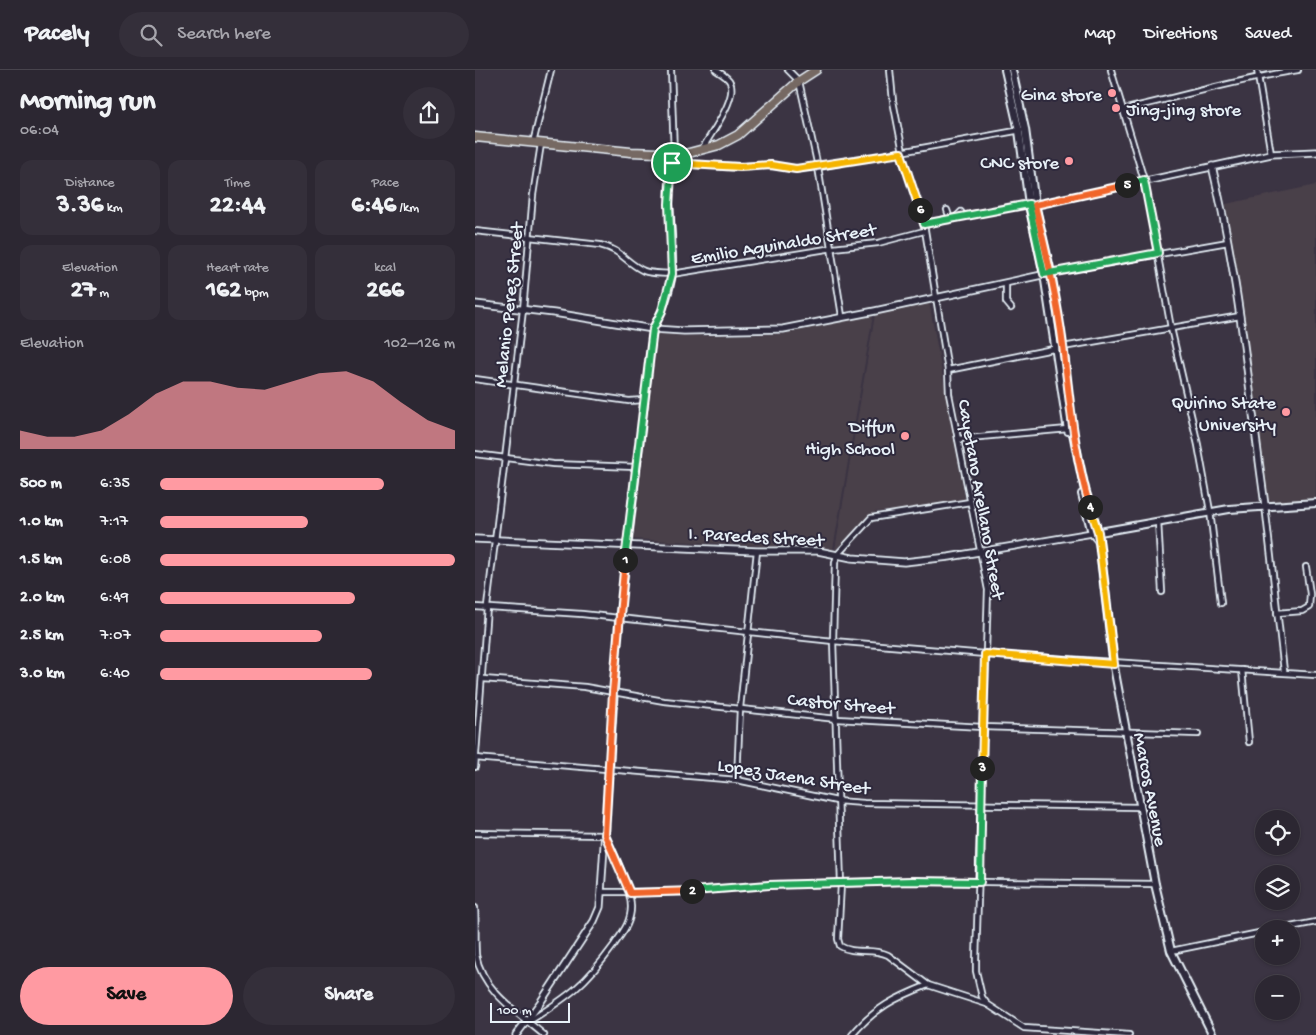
<!DOCTYPE html>
<html lang="en">
<head>
<meta charset="utf-8">
<style>
	body { margin:0; font-family:"Gochi Hand",sans-serif; background:#342f3a; color:#f1f3f6; height:100vh; display:flex; flex-direction:column; font-size:19px; white-space:nowrap }
	* { box-sizing:border-box; margin:0 }
	p { font-size:16px; color:#a6a5ac }
	.icon { flex:none; width:28px; height:28px; fill:none; stroke:currentColor; stroke-width:2; stroke-linecap:round; stroke-linejoin:round }
	.map { position:relative; flex:1; overflow:hidden }
	.panel { display:flex; flex-direction:column; background:#2c2732; width:475px }
	.panel>* { flex:none }
	.tools { position:absolute; left:780px; top:740px; display:grid; gap:10px }
	.tools a { display:grid; place-items:center; width:45px; height:45px; border-radius:50%; background:#2c2732; box-shadow:0 1px 4px #0004,0 0 0 1px #48444d; font-size:25px }
	.scale { position:absolute; left:15px; bottom:12px; width:80px; box-sizing:border-box; padding-left:5px; border:2px solid #e8f1f8; border-top:0; font-size:14px; line-height:18px; white-space:nowrap; color:#e8f1f8; -webkit-text-stroke:4px #2f2a3d; paint-order:stroke }
	.pin { position:absolute; display:grid; place-items:center; width:42px; height:42px; color:#fff; margin:-21px; border:2px solid #fff; border-radius:50%; box-shadow:0 1px 5px #0007 }
	.km { position:absolute; width:25px; height:25px; margin:-12px; border-radius:50%; background:#222; color:#fff; font-size:14px; line-height:25px; text-align:center }
	.round { display:grid; place-items:center; flex:none; width:52px; height:52px; border-radius:26px; background:#342f3a }
	.overview { display:flex; align-items:center; justify-content:space-between; height:85px; padding:0 20px }
	h1 { font-size:28px; font-weight:800; line-height:38px }
	.stats { display:grid; grid-template-columns:repeat(3,1fr); gap:8px; height:85px; padding:5px 20px }
	.stats div { display:grid; align-content:center; border-radius:12px; background:#342f3a; text-align:center }
	.stats b { font-size:25px; font-weight:800 }
	.stats small { font-size:14px; font-weight:400 }
	.stats p { font-size:14px }
	.chart { height:140px; padding:10px 20px }
	.chart p { display:flex; justify-content:space-between }
	.chart svg { width:100%; height:90px; margin-top:5px; fill:#ff9aa2; opacity:.7 }
	.action { display:flex; gap:10px; margin-top:auto; padding:10px 20px }
	.action a { flex:1; height:58px; border-radius:30px; background:#ff9aa2; color:#111; font-size:20px; font-weight:800; line-height:58px; text-align:center }
	.action a+a { background:#342f3a; color:#f1f3f6 }
	ul { padding:0 20px; list-style:none; font-size:16px }
	li { display:grid; grid-template-columns:80px 60px 1fr; align-items:center; height:38px }
	li i { height:12px; border-radius:6px; background:#ff9aa2 }
	header { display:flex; align-items:center; gap:30px; box-sizing:border-box; height:70px; padding:0 25px; background:#2c2732; border-bottom:1px solid #48444d }
	header strong { font-size:24px }
	nav { display:flex; gap:28px; margin-inline-start:auto; font-size:18px }
	.search { width:350px; height:45px; background:#342f3a; display:flex; align-items:center; gap:12px; box-sizing:border-box; padding:0 18px; border-radius:28px; color:#a6a5ac; font-size:19px }
	main { display:flex; flex:1; min-height:0 }
	.map>svg:first-child { display:block }
</style>
</head>
<body>
<header>
<strong>Pacely</strong>
<div class="search"><svg class="icon" aria-label="search" viewBox="0 0 24 24"><circle cx="10" cy="10" r="6"/><path d="M15 15l6 6"/></svg>Search here</div>
<nav><a>Map</a><a>Directions</a><a>Saved</a></nav>
</header>
<main>
<section class="panel">
<div class="overview"><div><h1>Morning run</h1><p>06:04</p></div><a class="round"><svg class="icon" aria-label="share" viewBox="0 0 24 24"><path d="M12 15V3M7 8l5-5 5 5M5 13v7h14v-7"/></svg></a></div>
<div class="stats">
<div><p>Distance</p><b>3.36<small> km</small></b></div>
<div><p>Time</p><b>22:44</b></div>
<div><p>Pace</p><b>6:46<small> /km</small></b></div>
</div>
<div class="stats">
<div><p>Elevation</p><b>27<small> m</small></b></div>
<div><p>Heart rate</p><b>162<small> bpm</small></b></div>
<div><p>kcal</p><b>266</b></div>
</div>
<div class="chart"><p><span>Elevation</span>102–126 m</p>
<svg viewBox="0 0 160 44" preserveAspectRatio="none"><path d="M0 44V35L10 38L20 38L30 35L40 27L50 17L60 11L70 11L80 14L90 15L100 11L110 7L120 6L130 11L140 21L150 30L160 35V44z"/></svg>
</div>
<ul>
<li><b>500 m</b>6:35<i style="width:76%"></i></li>
<li><b>1.0 km</b>7:17<i style="width:50%"></i></li>
<li><b>1.5 km</b>6:08<i style="width:100%"></i></li>
<li><b>2.0 km</b>6:49<i style="width:66%"></i></li>
<li><b>2.5 km</b>7:07<i style="width:55%"></i></li>
<li><b>3.0 km</b>6:40<i style="width:72%"></i></li>
</ul>
<div class="action"><a>Save</a><a>Share</a></div>
</section>
<div class="map">
<svg width="841" height="965" viewBox="0 0 841 965">
	<rect width="100%" height="100%" fill="#3b3443"/>
	<filter id="ink" filterUnits="userSpaceOnUse"><feTurbulence type="fractalNoise" baseFrequency=".02" numOctaves="2"/><feDisplacementMap in="SourceGraphic" scale="10" xChannelSelector="R" yChannelSelector="G"/><feConvolveMatrix kernelMatrix="1 2 1 2 8 2 1 2 1" color-interpolation-filters="sRGB"/></filter>
	<g filter="url(#ink)">
		<g fill="#4a404a">
			<polygon points="841,115 841,430 796,432 792,427 751,134"/>
			<polygon points="454,232 490,429 443,438 400,442 360,480 400,245"/>
			<polygon points="398,245 358,479 155,469 179,263 208,266 308,264"/>
		</g>
		<g fill="none" stroke-linecap="round" stroke-linejoin="round">
			<g stroke="#e8f1f8" stroke-width="8">
				<g id="minor">
					<polyline points="196,0 199,84"/>
					<polyline points="313,0 324,11 343,97 367,246"/>
					<polyline points="415,0 418,31 428,82"/>
					<polyline points="636,0 669,110 696,258 723,375 735,441 746,533"/>
					<polyline points="782,0 796,84"/>
					<path d="M646 40C705 27 763 9 823 0"/>
					<polyline points="58,73 76,0"/>
					<path d="M227 79C235 65 263 28 255 12 253 7 245 3 241 0"/>
					<polyline points="426,83 449,154 473,300 474,324 513,520 501,890 501,901 507,927 512,934 549,958 654,965"/>
					<polyline points="197,93 265,97 296,95 321,99 343,97 546,60"/>
					<polyline points="472,140 475,149"/>
					<polyline points="480,148 486,142"/>
					<polyline points="449,154 556,134"/>
					<path d="M0 161 125 175C147 180 151 193 169 201 176 204 188 203 197 204L358 178 403 173 449 161"/>
					<polyline points="576,203 753,172"/>
					<polyline points="531,213 531,232 536,238"/>
					<polyline points="473,300 588,277 765,246"/>
					<polyline points="0,309 154,331 169,330"/>
					<polyline points="483,369 593,359"/>
					<polyline points="0,384 78,394 161,397"/>
					<path d="M495 432 396 448 362 485 360 493 358 571 366 814 363 869 365 876C379 885 398 877 413 885L453 915 512 934"/>
					<polyline points="790,435 809,601"/>
					<polyline points="683,451 687,522"/>
					<polyline points="0,537 107,544 358,571 510,584 841,605"/>
					<polyline points="802,543 827,541 834,537 835,524 831,497"/>
					<polyline points="767,600 774,672"/>
					<polyline points="8,609 110,617 189,631 362,649 508,657 723,664"/>
					<polyline points="0,688 262,710 362,731 389,733 665,737"/>
					<polyline points="0,697 12,537 48,240 58,125 66,74"/>
					<polyline points="262,710 265,638 282,481"/>
					<path d="M0 763 130 765C139 783 156 819 156 837 156 853 147 863 139 875 110 915 94 926 53 952"/>
					<polyline points="126,822 208,822 294,815 437,811 680,814"/>
					<path d="M0 838C1 854 0 870 1 885 7 920 43 943 69 965"/>
					<polyline points="805,859 841,852"/>
					<polyline points="696,881 789,862"/>
					<path d="M377 965C401 937 420 928 453 915"/>
				</g>
			</g>
			<g stroke="#e8f1f8" stroke-width="9">
				<g id="tertiary">
					<path d="M737 96C764 207 774 322 790 435"/>
					<polyline points="560,135 796,84 841,82"/>
					<polyline points="0,234 79,243 178,259 209,261 308,259 400,241 576,203"/>
					<polyline points="0,469 282,481 343,481 377,488 429,492 474,487 617,463"/>
					<path d="M41 965 65 933 119 851 125 837 144 549 178 259C187 242 195 224 197 204 200 164 188 123 199 84"/>
				</g>
			</g>
			<g stroke="#e8f1f8" stroke-width="10">
				<g id="secondary">
					<polyline points="530,0 544,61 554,134 569,204 593,361"/>
					<polyline points="537,0 550,59 560,135 576,203 588,277 597,358 610,420 623,462 639,597 680,814 696,881 738,965"/>
					<polyline points="607,424 617,463 623,470"/>
					<polyline points="619,463 754,439 841,433"/>
				</g>
			</g>
			<g stroke="#e8f1f8" stroke-width="11">
				<polyline id="primary" points="0,67 156,82 210,84 244,75 263,65 324,11 341,0"/>
			</g>
			<use href="#minor" stroke="#2f2a3d" stroke-width="4.5"/>
			<use href="#tertiary" stroke="#2f2a3d" stroke-width="5.5"/>
			<use href="#secondary" stroke="#2f2a3d" stroke-width="6"/>
			<use href="#primary" stroke="#766964" stroke-width="8"/>
		</g>
	</g>
	<g fill="none" stroke-linecap="round" stroke-linejoin="round" filter="url(#ink)">
		<g stroke="#fff" stroke-width="10">
			<polyline id="split-1" points="150,490 178,259 187,241 197,204 194,134 197,93"/>
		</g>
		<g stroke="#fff" stroke-width="10">
			<polyline id="split-2" points="150,490 138,622 130,765 155,823 217,821"/>
		</g>
		<g stroke="#fff" stroke-width="10">
			<polyline id="split-3" points="217,821 294,815 437,811 505,812 507,698"/>
		</g>
		<g stroke="#fff" stroke-width="10">
			<polyline id="split-4" points="507,698 510,584 639,594 623,462 615,437"/>
		</g>
		<g stroke="#fff" stroke-width="10">
			<path id="split-5" d="M615 437C599 385 595 331 588 276 582 228 571 182 560 135L652 115"/>
		</g>
		<g stroke="#fff" stroke-width="10">
			<polyline id="split-6" points="445,140 449,154 554,134 569,204 683,183 669,110 652,115"/>
		</g>
		<g stroke="#fff" stroke-width="10">
			<polyline id="split-7" points="197,93 265,97 296,95 321,99 426,83 445,140"/>
		</g>
		<use href="#split-1" stroke="#22a559" stroke-width="6"/>
		<use href="#split-2" stroke="#f0652b" stroke-width="6"/>
		<use href="#split-3" stroke="#22a559" stroke-width="6"/>
		<use href="#split-4" stroke="#f5b400" stroke-width="6"/>
		<use href="#split-5" stroke="#f0652b" stroke-width="6"/>
		<use href="#split-6" stroke="#22a559" stroke-width="6"/>
		<use href="#split-7" stroke="#f5b400" stroke-width="6"/>
	</g>
	<g fill="#ff9aa2" stroke="#2f2a3d" stroke-width="2">
		<circle cx="637" cy="23" r="5"/>
		<circle cx="641" cy="38" r="5"/>
		<circle cx="594" cy="91" r="5"/>
		<circle cx="811" cy="342" r="5"/>
		<circle cx="430" cy="366" r="5"/>
	</g>
	<g text-anchor="middle" stroke-width="4" stroke-linejoin="round" paint-order="stroke">
		<g font-size="19" fill="#e8f1f8" stroke="#2f2a3d" text-anchor="end">
			<text x="627" y="30">Gina store</text>
			<text x="651" y="45" text-anchor="start">Jing-jing store</text>
			<text x="584" y="98">CNC store</text>
			<text x="801" y="338">Quirino State<tspan x="801" dy="22">University</tspan></text>
			<text x="420" y="362">Diffun<tspan x="420" dy="22">High School</tspan></text>
		</g>
		<g font-size="19" fill="#e8f1f8" stroke="#2f2a3d">
			<text transform="translate(308 172) rotate(-9)" y="7">Emilio Aguinaldo Street</text>
			<text transform="translate(32 235) rotate(-84)" y="7">Melanio Perez Street</text>
			<text transform="translate(508 429) rotate(80)" y="7">Cayetano Arellano Street</text>
			<text transform="translate(281 465) rotate(3)" y="7">I. Paredes Street</text>
			<text transform="translate(366 632) rotate(5)" y="7">Castor Street</text>
			<text transform="translate(319 705) rotate(9)" y="7">Lopez Jaena Street</text>
			<text transform="translate(677 719) rotate(79)" y="7">Marcos Avenue</text>
		</g>
	</g>
</svg>
<div class="tools">
<a><svg class="icon" aria-label="locate" viewBox="0 0 24 24"><circle cx="12" cy="12" r="6"/><path d="M12 2v4M12 18v4M2 12h4M18 12h4"/></svg></a>
<a><svg class="icon" aria-label="layers" viewBox="0 0 24 24"><path d="M12 4l9 5-9 5-9-5zM3 14l9 5 9-5"/></svg></a>
<a>+</a>
<a>−</a>
</div>
<div class="scale">100 m</div>
<div class="pin" style="left:197px;top:93px;background:#1e9e55"><svg class="icon" aria-label="arrive" viewBox="0 0 24 24"><path d="M6 21V4h12l-3 4 3 4H6"/></svg></div>
<b class="km" style="left:150px;top:490px">1</b>
<b class="km" style="left:217px;top:821px">2</b>
<b class="km" style="left:507px;top:698px">3</b>
<b class="km" style="left:615px;top:437px">4</b>
<b class="km" style="left:652px;top:115px">5</b>
<b class="km" style="left:445px;top:140px">6</b>
</div>
</main>
</body>
</html>
